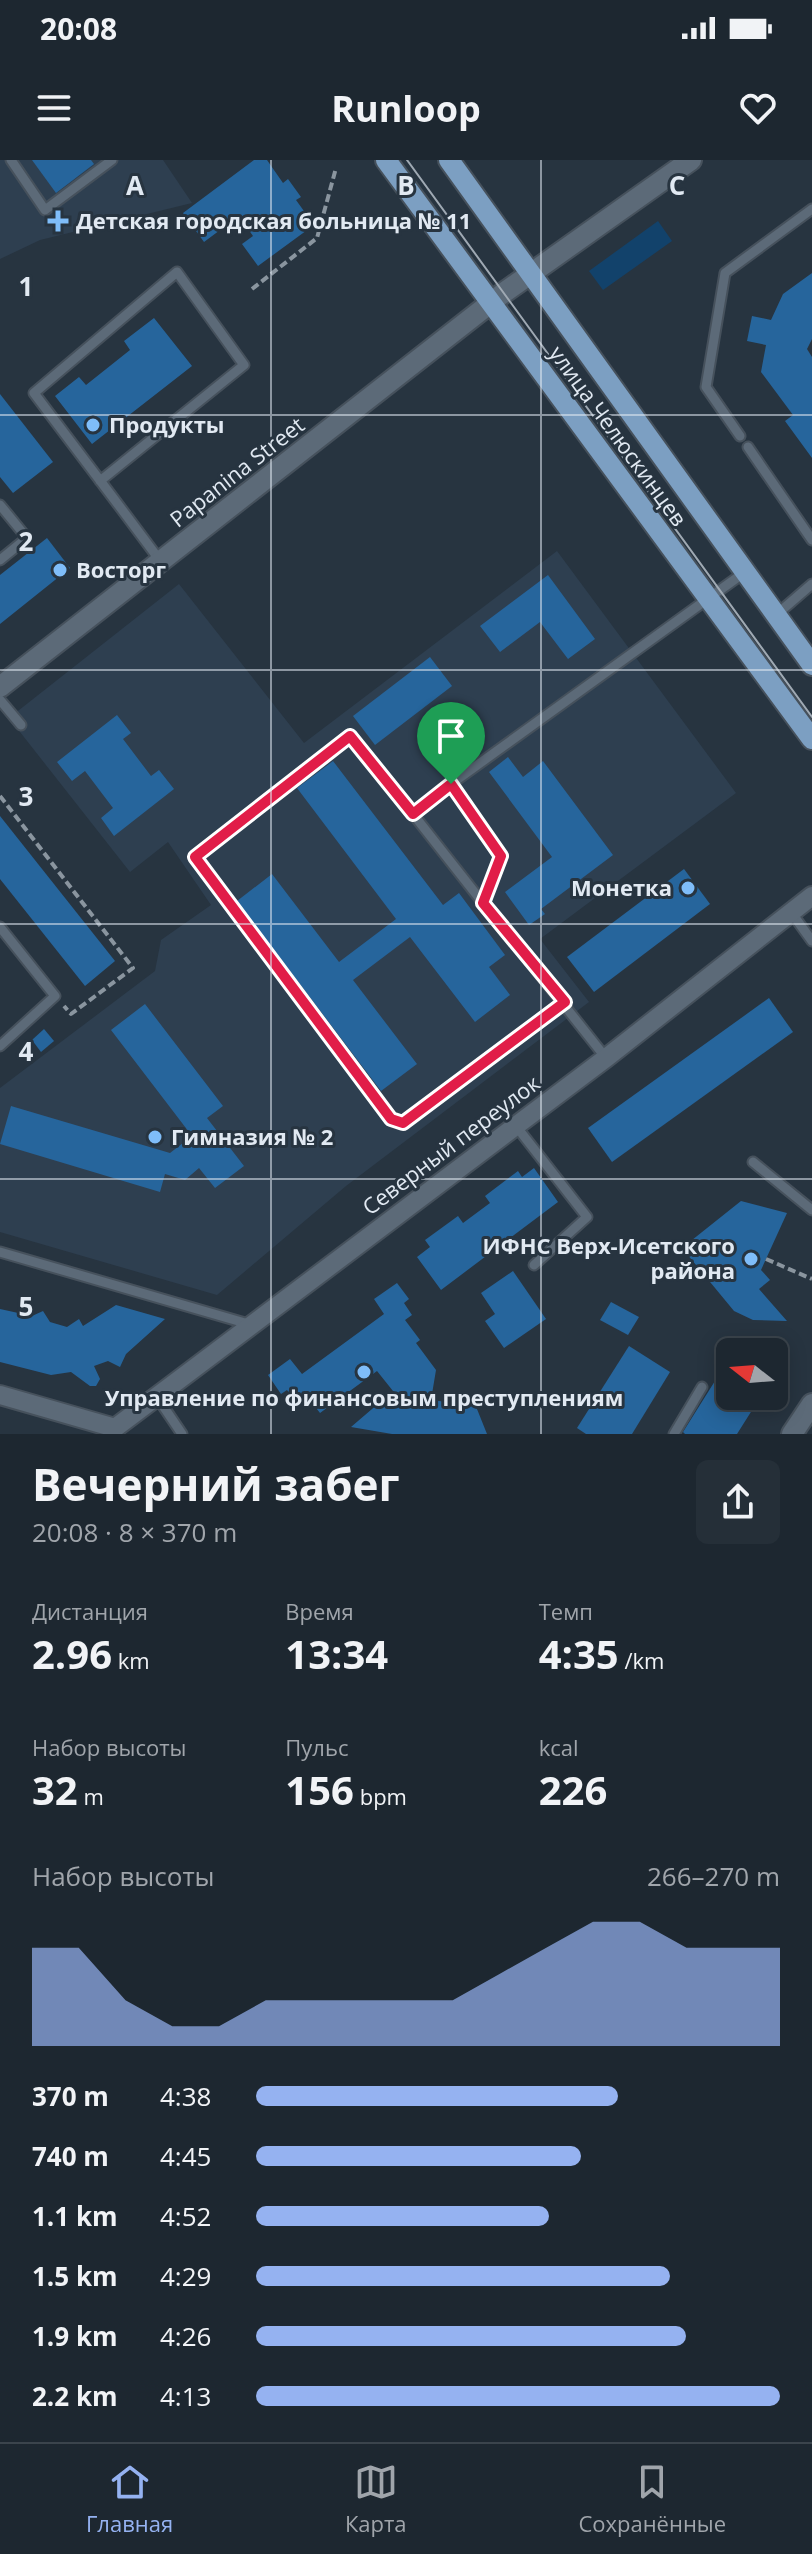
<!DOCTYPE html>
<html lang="ru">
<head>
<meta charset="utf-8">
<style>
	body { margin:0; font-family:"Open Sans",sans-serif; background:#252f38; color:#f1f3f6; height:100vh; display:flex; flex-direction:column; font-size:30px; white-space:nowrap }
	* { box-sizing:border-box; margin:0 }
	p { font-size:26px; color:#a0a5ab }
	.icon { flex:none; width:44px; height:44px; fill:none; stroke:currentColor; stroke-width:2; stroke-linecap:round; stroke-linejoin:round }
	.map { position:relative; height:1274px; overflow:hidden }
	.sheet { display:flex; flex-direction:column; background:#1d2730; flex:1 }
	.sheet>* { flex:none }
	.needle { width:52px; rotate:287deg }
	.fabs { position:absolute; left:716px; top:1178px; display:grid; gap:16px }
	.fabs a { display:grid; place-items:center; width:72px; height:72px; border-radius:12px; background:#1d2730; box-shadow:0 4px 20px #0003,0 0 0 2px #3b444c; font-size:40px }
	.pin { position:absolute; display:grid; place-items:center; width:68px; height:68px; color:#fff; margin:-82px -34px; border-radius:50% 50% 50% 0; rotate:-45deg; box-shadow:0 0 8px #0007 }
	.pin .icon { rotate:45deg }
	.round { display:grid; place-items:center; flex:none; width:84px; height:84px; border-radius:12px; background:#252f38 }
	.summary { display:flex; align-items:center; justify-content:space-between; height:136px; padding:0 32px }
	h1 { font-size:44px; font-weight:700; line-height:60px }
	.stats { display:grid; grid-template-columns:repeat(3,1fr); gap:12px; height:136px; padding:8px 32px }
	.stats div { display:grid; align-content:center }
	.stats b { font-size:40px; font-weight:700 }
	.stats small { font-size:22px; font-weight:400 }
	.stats p { font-size:22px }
	.chart { height:224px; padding:16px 32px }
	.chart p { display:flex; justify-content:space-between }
	.chart svg { width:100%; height:144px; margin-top:8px; fill:#95b2f1; opacity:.7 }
	ul { padding:0 32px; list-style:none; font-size:26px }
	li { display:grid; grid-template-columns:128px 96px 1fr; align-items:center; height:60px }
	li i { height:20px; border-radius:10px; background:#95b2f1 }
	.status { display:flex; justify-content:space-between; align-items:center; height:56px; padding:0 40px; background:#1d2730; direction:ltr }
	.status svg { height:22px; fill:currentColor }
	header { display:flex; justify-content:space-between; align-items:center; height:104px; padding:0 32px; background:#1d2730; font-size:36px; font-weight:700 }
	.tab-bar { display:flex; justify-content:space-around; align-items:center; height:112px; border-top:2px solid #3b444c; background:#1d2730; font-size:22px; color:#a0a5ab }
	.tab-bar a { display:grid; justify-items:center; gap:4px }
	.tab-bar .active { color:#95b2f1 }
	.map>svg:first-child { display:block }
</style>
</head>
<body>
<div class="status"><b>20:08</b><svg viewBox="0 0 49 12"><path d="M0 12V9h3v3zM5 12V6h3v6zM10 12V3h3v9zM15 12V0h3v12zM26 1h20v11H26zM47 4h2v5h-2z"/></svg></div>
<header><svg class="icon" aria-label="menu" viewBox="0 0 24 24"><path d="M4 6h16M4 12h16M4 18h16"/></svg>Runloop<svg class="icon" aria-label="heart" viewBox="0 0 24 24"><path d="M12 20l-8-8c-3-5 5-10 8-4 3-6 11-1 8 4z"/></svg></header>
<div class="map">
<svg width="812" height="1274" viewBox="0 0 812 1274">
	<rect width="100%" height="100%" fill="#273440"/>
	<g fill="#2e3f50">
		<polygon points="0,0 163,0 192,43 40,80 0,99"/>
		<polygon points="557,391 736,633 540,779 589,842 346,1026 217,1135 0,1072 0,928 155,811 161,780 211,745 168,682 130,712 9,558 179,424 304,583"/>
	</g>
	<polygon fill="#12426b" points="658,61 672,81 603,130 589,111"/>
	<g fill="#26659c">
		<polygon points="32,0 91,0 94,4 56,33"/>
		<polygon points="254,0 267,0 283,23 288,19 301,37 296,40 314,65 258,106 242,84 253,76 239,56 204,82 183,53"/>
		<polygon points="812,113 812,179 807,189 812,197 812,298 785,261 793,255 761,212 766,185 747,181 752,156 771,160 783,134"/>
		<polygon points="154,158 192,206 92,284 55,236 79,217 86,225 130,190 124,181"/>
		<polygon points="0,234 53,302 13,333 0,317"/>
		<polygon points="47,378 70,408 0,464 0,415"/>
		<polygon points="548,415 595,479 568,499 540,462 500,492 480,466"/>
		<polygon points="430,497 452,526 375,585 353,556"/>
		<polygon points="117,555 131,573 123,579 151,616 159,610 174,629 114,676 101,658 113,648 85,611 72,621 57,602"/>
		<polygon points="508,597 523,617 543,601 613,695 541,749 545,754 529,765 505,732 552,697 489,612"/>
		<polygon points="333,601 443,745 459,733 505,795 489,807 510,835 475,862 410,777 353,820 417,904 381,931 237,741 272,714 339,802 396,759 297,628"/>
		<polygon points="0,656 115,801 85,826 0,719"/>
		<polygon points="684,709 710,744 594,832 567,797"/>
		<polygon points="769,838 793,872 612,1002 588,968"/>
		<polygon points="145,844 223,946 207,958 244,1006 215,1028 199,1008 185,1020 165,1014 160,1032 0,984 11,946 170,993 192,976 111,870"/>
		<polygon points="44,869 54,881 41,892 32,880"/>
		<polygon points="534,1008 558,1042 441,1130 417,1097 430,1087 425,1080 458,1056 463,1063 490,1043 485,1036 518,1011 522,1017"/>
		<polygon points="741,1041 787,1053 761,1110 770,1120 759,1129 787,1161 753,1160 734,1151 682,1088"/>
		<polygon points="513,1111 546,1159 504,1188 485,1161 495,1154 481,1133"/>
		<polygon points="397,1123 409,1139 404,1143 412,1155 405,1160 420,1180 416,1183 436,1210 431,1240 463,1244 473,1239 487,1274 392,1274 351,1267 393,1231 377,1211 320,1253 306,1235 296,1242 287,1230 281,1234 268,1215 290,1199 302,1214 384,1154 374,1139"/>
		<polygon points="611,1142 639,1157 628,1175 600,1160"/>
		<polygon points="116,1145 165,1159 126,1194 120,1207 108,1201 94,1206 100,1219 96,1226 90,1226 71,1212 51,1215 0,1202 0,1149 32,1156 43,1151 50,1162 67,1167 79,1159 83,1166"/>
		<polygon points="629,1186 670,1212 632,1274 586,1274 577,1268"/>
		<polygon points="730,1197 730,1236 761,1236 737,1274 685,1274 683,1272"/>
	</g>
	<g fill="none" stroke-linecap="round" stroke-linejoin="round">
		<g stroke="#46515c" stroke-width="13">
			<g id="service">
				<polyline points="11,0 45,50 112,0"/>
				<polyline points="740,276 706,227 725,113 812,49"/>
				<polyline points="748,287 812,380"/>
				<path d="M100 321 244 205 177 112 34 233C76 289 119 345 161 402"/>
				<polyline points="0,345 27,378 0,400"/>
				<polyline points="776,455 812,424"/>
				<polyline points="0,540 21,565"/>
				<polyline points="451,624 745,412"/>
				<polyline points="413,654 483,743"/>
				<polyline points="791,752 812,781"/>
				<polyline points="0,767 55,836 0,886"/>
				<polyline points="565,842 403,963 391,959 195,697 350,576 413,654 451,624 501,696 483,743 606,898"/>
				<polyline points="516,966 587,1057 534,1105"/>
				<polyline points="753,1002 812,1050"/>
				<polyline points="0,1092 252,1165"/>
				<polyline points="157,1237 182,1274"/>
				<polyline points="674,1274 702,1227"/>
			</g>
		</g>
		<g stroke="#46515c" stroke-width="22">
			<polyline id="minor" points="0,1235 115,1268 606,898 812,736"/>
		</g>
		<g stroke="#46515c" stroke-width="24">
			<g id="tertiary">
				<polyline points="0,527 502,134 691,0"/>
				<polyline points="792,1274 812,1244"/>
			</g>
		</g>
		<g stroke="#46515c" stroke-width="24">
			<g id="primary">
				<polyline points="386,0 812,579"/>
				<polyline points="449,0 812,505"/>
			</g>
		</g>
		<g stroke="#8a959f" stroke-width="4" stroke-dasharray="8 4" stroke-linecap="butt">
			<polyline points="252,129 317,78 336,8"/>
			<polyline points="0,636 133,808 71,854 64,846"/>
			<polyline points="766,1099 812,1119"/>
		</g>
		<use href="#service" stroke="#5c6a78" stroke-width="9"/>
		<use href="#minor" stroke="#5c6a78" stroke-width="18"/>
		<use href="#tertiary" stroke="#5c6a78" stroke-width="20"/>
		<use href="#primary" stroke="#7c9fc2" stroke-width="20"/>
		<polyline stroke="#9fa9b3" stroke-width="2" points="407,0 812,557"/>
	</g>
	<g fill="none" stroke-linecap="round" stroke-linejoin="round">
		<g stroke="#fff" stroke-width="16">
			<polygon id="route" points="350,576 413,654 451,624 501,696 483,743 565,842 403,963 391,959 195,697"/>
		</g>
		<use href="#route" stroke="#e11d48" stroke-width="10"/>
	</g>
	<path fill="none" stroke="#e1e9f2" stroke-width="2" stroke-opacity="0.55" d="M271 0V1274M541 0V1274M0 255H812M0 510H812M0 764H812M0 1019H812"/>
	<g fill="#7fbdf9" stroke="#273440" stroke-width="3">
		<path d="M54 49h8v8h8v8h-8v8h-8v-8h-8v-8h8z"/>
		<circle cx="93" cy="265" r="8"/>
		<circle cx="60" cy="410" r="8"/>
		<circle cx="688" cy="728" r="8"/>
		<circle cx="155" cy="977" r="8"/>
		<circle cx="751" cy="1099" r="8"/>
		<circle cx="364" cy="1212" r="8"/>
	</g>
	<g text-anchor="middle" stroke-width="6" stroke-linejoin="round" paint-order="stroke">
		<g font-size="22" font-weight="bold" fill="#e1e9f2" stroke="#273440" text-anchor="start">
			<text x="76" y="69">Детская городская больница № 11</text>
			<text x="109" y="273">Продукты</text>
			<text x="76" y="418">Восторг</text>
			<text x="672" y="736" text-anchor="end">Монетка</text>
			<text x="171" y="985">Гимназия № 2</text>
			<text x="735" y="1094" text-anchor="end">ИФНС Верх-Исетского<tspan x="735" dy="25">района</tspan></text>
			<text x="364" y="1246" text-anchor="middle">Управление по финансовым преступлениям</text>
		</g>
		<g font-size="22" fill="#e1e9f2" stroke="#273440">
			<text transform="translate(618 276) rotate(54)" y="8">улица Челюскинцев</text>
			<text transform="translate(237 312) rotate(-38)" y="8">Papanina Street</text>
			<text transform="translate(451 985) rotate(-37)" y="8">Северный переулок</text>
		</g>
	</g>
	<g font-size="26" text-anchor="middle" font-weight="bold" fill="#e1e9f2" stroke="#273440" stroke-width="6" stroke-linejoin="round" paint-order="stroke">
		<text x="135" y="35">A</text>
		<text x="406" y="35">B</text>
		<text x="677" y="35">C</text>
		<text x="26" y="136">1</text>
		<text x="26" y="391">2</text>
		<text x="26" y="646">3</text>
		<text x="26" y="901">4</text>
		<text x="26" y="1156">5</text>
	</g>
</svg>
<div class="fabs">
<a><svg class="needle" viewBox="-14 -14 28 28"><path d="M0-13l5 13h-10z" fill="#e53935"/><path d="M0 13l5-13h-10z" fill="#a0a5ab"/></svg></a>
</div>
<div class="pin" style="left:451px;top:624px;background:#1e9e55"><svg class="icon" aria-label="arrive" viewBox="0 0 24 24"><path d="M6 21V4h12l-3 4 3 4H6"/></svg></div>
</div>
<section class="sheet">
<div class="summary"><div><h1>Вечерний забег</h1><p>20:08 · 8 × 370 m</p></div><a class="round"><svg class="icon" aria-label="share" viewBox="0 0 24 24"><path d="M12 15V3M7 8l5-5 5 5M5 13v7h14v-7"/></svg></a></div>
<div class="stats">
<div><p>Дистанция</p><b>2.96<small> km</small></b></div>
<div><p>Время</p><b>13:34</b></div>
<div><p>Темп</p><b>4:35<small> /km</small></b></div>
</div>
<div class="stats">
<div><p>Набор высоты</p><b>32<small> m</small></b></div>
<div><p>Пульс</p><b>156<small> bpm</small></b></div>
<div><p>kcal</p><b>226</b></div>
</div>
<div class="chart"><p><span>Набор высоты</span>266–270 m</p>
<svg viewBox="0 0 160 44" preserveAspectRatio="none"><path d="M0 44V14L10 14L20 30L30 38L40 38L50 30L60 30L70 30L80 30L90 30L100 22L110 14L120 6L130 6L140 14L150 14L160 14V44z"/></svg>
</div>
<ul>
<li><b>370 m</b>4:38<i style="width:69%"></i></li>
<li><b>740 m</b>4:45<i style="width:62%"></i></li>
<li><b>1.1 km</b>4:52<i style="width:56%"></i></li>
<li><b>1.5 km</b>4:29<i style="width:79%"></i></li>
<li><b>1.9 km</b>4:26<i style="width:82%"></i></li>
<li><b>2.2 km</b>4:13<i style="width:100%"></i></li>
</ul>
</section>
<nav class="tab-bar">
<a class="active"><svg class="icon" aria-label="home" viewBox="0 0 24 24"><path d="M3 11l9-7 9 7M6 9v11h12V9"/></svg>Главная</a>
<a><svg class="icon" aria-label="map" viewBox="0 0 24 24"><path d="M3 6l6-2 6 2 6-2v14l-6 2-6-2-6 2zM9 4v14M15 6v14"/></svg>Карта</a>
<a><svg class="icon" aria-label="saved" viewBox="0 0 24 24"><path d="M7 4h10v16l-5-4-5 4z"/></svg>Сохранённые</a>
</nav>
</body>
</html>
